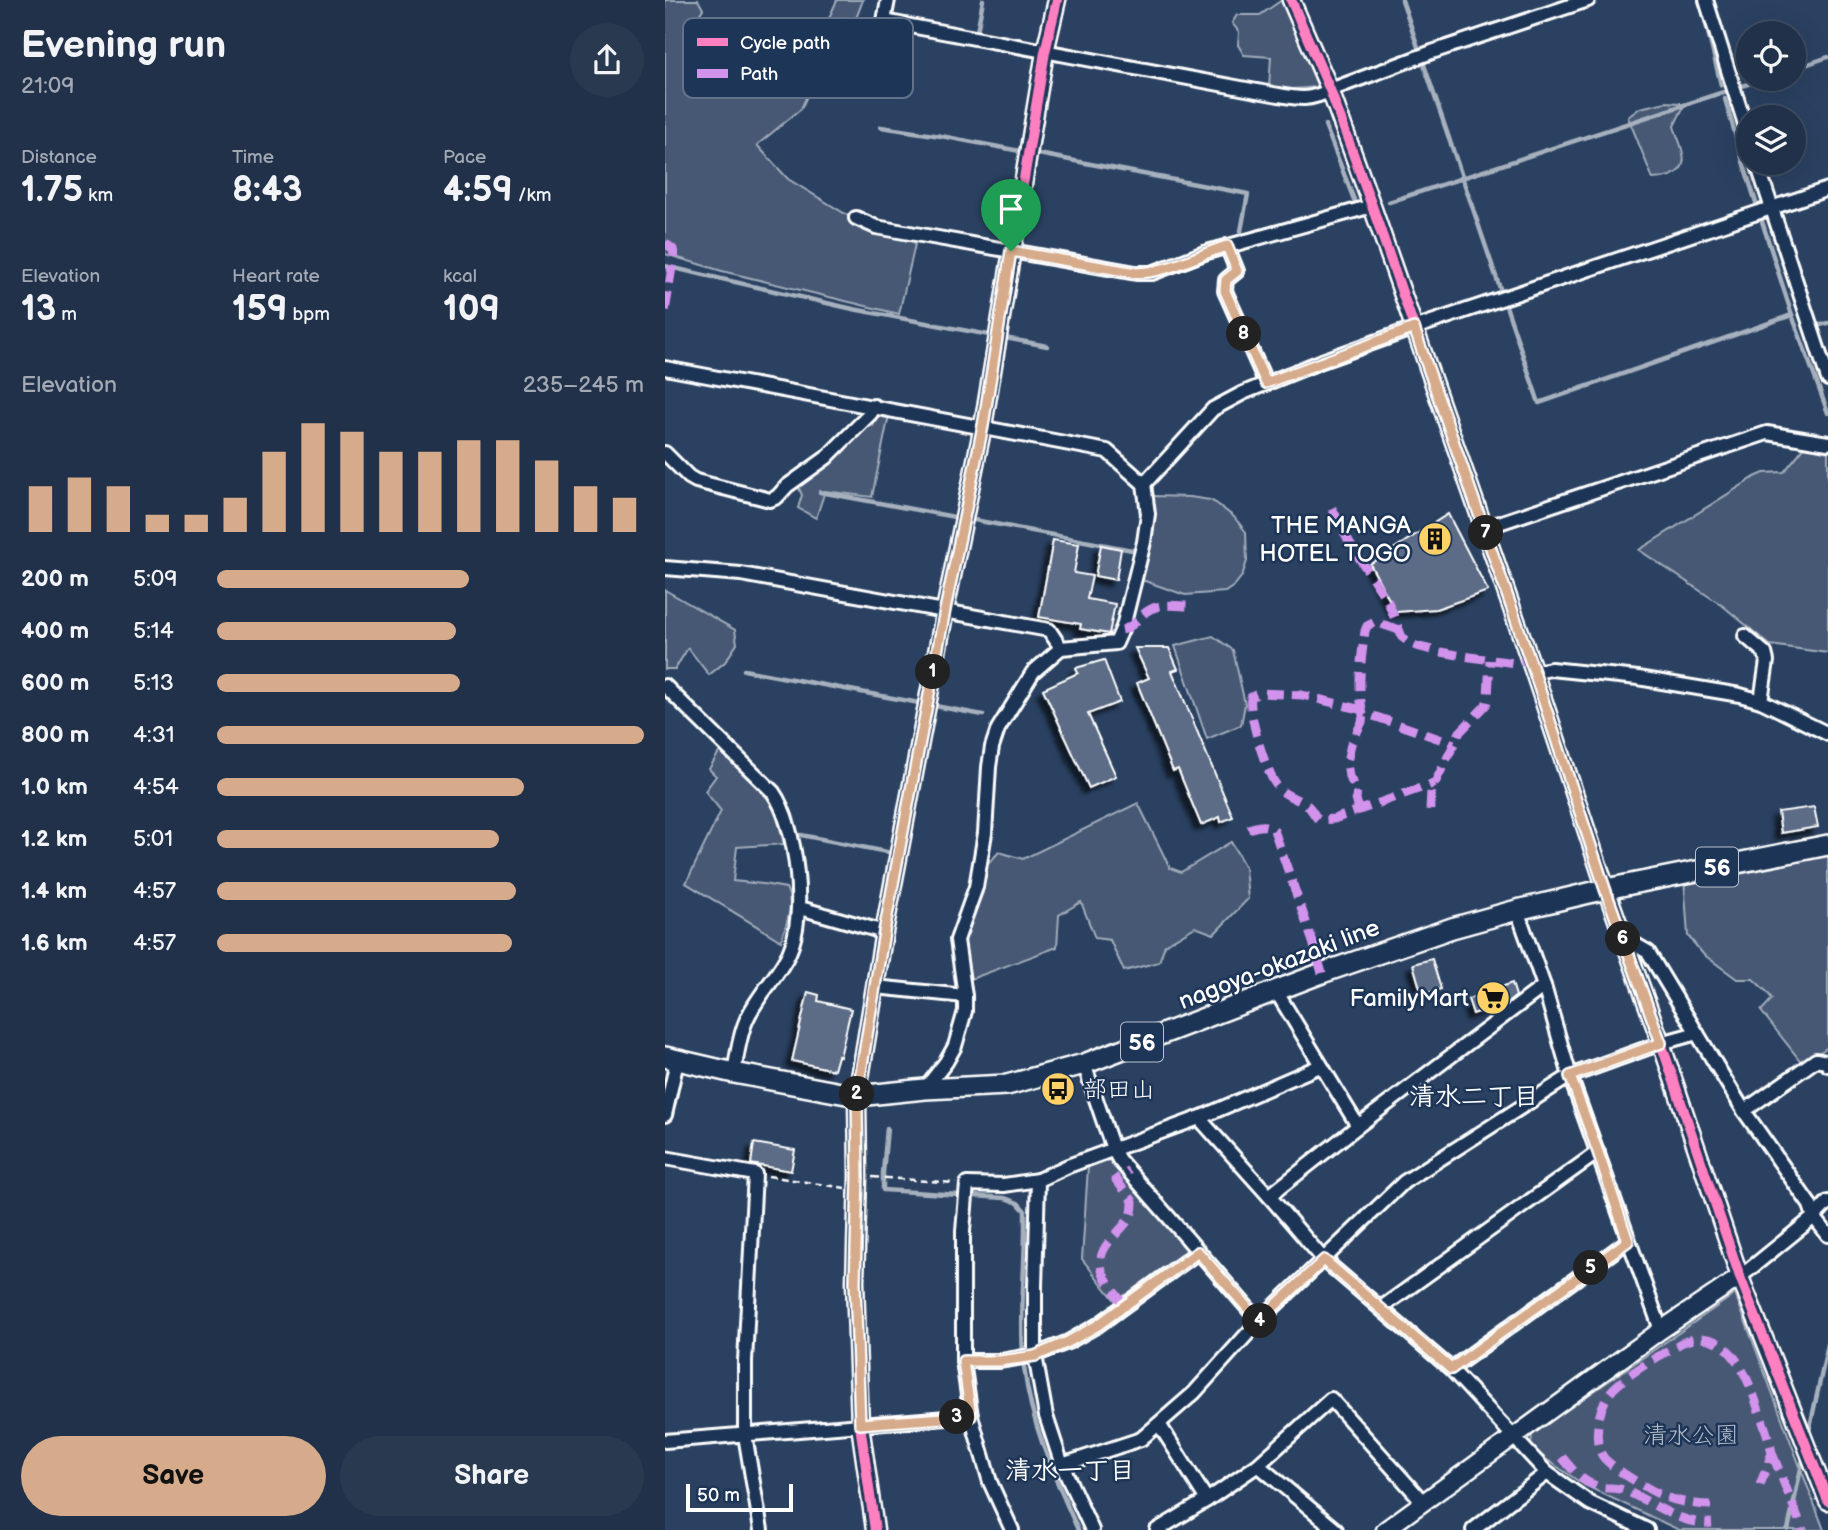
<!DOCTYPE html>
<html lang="en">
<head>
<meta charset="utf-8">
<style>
	body { margin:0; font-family:"Balsamiq Sans","Klee One",sans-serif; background:#283950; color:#f1f3f6; height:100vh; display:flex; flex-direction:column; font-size:26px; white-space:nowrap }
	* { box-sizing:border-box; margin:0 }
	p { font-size:23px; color:#a2a9b4 }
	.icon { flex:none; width:38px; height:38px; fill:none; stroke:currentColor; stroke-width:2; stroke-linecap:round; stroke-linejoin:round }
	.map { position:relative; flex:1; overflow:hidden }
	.sheet { display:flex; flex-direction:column; background:#203149; width:665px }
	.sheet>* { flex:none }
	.fabs { position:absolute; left:1071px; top:21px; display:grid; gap:14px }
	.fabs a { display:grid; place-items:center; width:70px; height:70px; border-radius:50%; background:#203149; box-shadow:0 7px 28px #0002,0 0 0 2px #3d4c61; font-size:35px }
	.scale { position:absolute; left:21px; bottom:18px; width:107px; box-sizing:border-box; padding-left:7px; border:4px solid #fff; border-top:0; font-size:19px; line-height:24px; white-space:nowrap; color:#fff; -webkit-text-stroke:5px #1d3557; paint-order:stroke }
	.pin { position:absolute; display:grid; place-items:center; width:60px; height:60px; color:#fff; margin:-72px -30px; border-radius:50% 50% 50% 0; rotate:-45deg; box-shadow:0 0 7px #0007 }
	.pin .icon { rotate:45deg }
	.km { position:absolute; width:35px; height:35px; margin:-18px; border-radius:50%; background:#222; color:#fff; font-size:19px; line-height:35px; text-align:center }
	.round { display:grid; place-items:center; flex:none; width:74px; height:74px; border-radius:37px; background:#283950 }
	.summary { display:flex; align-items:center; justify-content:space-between; height:119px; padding:0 21px }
	h1 { font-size:38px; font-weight:700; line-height:52px }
	.stats { display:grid; grid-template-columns:repeat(3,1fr); gap:10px; height:119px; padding:7px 21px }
	.stats div { display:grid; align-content:center }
	.stats b { font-size:35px; font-weight:700 }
	.stats small { font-size:19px; font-weight:400 }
	.stats p { font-size:19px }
	.chart { height:196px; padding:14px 21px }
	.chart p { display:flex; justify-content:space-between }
	.chart svg { width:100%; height:126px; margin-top:7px; stroke:#d6ab8b; stroke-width:6 }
	.action { display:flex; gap:14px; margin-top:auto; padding:14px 21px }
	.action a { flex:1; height:80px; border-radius:42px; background:#d6ab8b; color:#111; font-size:28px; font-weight:700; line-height:80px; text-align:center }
	.action a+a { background:#283950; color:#f1f3f6 }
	ul { padding:0 21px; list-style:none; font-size:23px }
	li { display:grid; grid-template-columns:112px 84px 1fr; align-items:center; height:52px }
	li i { height:18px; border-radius:9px; background:#d6ab8b }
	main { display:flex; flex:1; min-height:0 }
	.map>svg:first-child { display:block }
</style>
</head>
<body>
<main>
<section class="sheet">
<div class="summary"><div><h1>Evening run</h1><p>21:09</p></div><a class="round"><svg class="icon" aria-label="share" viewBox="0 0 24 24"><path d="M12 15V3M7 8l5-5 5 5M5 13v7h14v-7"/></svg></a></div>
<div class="stats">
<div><p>Distance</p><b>1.75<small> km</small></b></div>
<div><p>Time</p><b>8:43</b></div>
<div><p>Pace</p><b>4:59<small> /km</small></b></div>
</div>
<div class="stats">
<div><p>Elevation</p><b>13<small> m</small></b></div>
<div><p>Heart rate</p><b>159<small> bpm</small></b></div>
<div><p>kcal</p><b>109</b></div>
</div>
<div class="chart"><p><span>Elevation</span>235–245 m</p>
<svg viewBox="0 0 160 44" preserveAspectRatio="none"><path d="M5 44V28M15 44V25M25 44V28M35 44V38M45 44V38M55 44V32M65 44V16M75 44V6M85 44V9M95 44V16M105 44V16M115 44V12M125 44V12M135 44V19M145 44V28M155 44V32"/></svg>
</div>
<ul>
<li><b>200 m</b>5:09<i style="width:59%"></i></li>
<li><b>400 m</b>5:14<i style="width:56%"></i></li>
<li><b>600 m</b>5:13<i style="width:57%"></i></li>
<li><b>800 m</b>4:31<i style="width:100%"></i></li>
<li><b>1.0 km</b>4:54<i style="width:72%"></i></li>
<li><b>1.2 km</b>5:01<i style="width:66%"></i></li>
<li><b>1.4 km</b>4:57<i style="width:70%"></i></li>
<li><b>1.6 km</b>4:57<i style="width:69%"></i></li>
</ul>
<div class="action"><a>Save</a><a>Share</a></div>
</section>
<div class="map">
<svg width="1163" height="1530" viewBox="0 0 1163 1530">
	<defs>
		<filter id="shadow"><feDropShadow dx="-6" dy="6" stdDeviation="2" flood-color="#0009"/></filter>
	</defs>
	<rect width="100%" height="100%" fill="#2a4161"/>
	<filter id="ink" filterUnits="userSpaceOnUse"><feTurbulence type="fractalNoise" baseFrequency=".0143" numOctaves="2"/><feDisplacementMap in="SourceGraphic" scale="14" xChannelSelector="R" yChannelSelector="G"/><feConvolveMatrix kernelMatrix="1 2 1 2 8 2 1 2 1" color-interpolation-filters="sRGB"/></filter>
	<g filter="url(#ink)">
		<g fill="#465975" stroke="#a2acba" stroke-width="2">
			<polygon points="0,0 33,0 38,9 26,27 60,54 113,81 153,43 172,0 198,0 179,50 157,63 136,109 92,145 123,179 200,226 203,232 251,240 234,314 57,271 0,254"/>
			<polygon points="617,0 653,87 628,89 604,87 606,57 579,55 573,45 574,32 567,23 572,15 595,15"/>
			<path d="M1001 102 1015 103 1018 108 1009 126C1014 144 1030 167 1005 176 999 178 994 179 988 179L963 117 975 108Z"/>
			<polygon points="214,415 224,415 207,497 160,491 151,518 133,508 137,495 133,486 166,459 200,426 208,426"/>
			<polygon points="1140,446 1163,452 1163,653 1105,645 1058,606 974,550 1090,477 1099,473 1119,472"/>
			<polygon points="487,496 525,497 545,500 551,503 569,517 581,532 582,561 577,576 569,586 560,592 520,595 477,580 486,529"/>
			<polygon points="0,590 70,630 72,644 60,662 44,675 23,648 10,669 0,669"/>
			<polygon points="548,636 568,650 580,704 576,725 542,739 510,646"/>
			<path d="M56 749 100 792 112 816 119 844 72 847 68 881 98 884 121 888C130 904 121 925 116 941L21 883 56 811 40 791 51 776 44 769Z"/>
			<polygon points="473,803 505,868 516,872 566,842 580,867 583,899 549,934 530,927 500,945 494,962 459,971 445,940 430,938 416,902 394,915 392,947 306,979 299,957 299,940 318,892 322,865 334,852 358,859"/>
			<polygon points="1163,849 1163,1047 1137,1063 1096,1011 1107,999 1102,992 1088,979 1072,979 1038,954 1023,936 1019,878"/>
			<polygon points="440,1159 450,1163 522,1246 521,1254 452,1303 417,1259 423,1167"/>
			<polygon points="1070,1294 1159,1530 1014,1530 919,1485 881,1459 866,1446 867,1434"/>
		</g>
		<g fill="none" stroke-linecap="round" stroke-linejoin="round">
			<g stroke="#a7b1be" stroke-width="4.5">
				<polyline points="737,0 874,403 1127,315"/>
				<polyline points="1036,4 1056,85"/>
				<polyline points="312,32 318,0"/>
				<polyline points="1129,69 1163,57"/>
				<polyline points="1060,99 1079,165 1127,315 1163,413"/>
				<polyline points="660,125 691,205 688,206"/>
				<polyline points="216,127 276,136 360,152"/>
				<polyline points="368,153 583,194 575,236 636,220"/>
				<polyline points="724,202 1098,79"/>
				<polyline points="0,266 188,309 382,346"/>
				<polyline points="1155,325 1163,323"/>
				<polyline points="155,492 295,518"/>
				<polyline points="304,519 467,550"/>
				<polyline points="79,670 318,715"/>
				<polyline points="136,835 222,852"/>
				<path d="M222 1128 218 1173V1190L340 1198 353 1203 360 1211C361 1263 354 1315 359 1367 366 1425 390 1478 413 1530"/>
				<polyline points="1143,1436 1163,1344"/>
				<polyline points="1123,1530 1139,1454"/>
			</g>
		</g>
		<g fill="#5b6c86" stroke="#fff" stroke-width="2" filter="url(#shadow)">
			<polygon points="783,514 823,591 771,609 731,612 705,564"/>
			<polygon points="388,540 414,544 409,573 427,576 422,599 450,604 444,634 415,629 416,624 374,617"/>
			<polygon points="436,545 456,549 451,580 430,576"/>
			<polygon points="470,648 504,648 513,669 507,671 568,817 556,822 555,817 536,825 513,769 508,771 472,683 484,678"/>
			<polygon points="439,660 455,702 423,714 451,776 424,788 378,689 413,673 411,668"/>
			<polygon points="1149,807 1153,827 1116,833 1113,812"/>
			<polygon points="767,959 776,989 757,995 748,964"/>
			<polygon points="847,983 851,996 845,1001 808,1014 803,999"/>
			<polygon points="143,992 154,995 153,1001 186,1009 175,1057 173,1056 169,1070 127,1061"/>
			<polygon points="89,1143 130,1150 126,1171 86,1164"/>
		</g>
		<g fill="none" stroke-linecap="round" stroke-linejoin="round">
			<g stroke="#fff" stroke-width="18">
				<g id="minor">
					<path d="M223 0 219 21 608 94C631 98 643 102 665 90L767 52 923 0"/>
					<polyline points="1041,0 1083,134"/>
					<polyline points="1092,163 1163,379"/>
					<polyline points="191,218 211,227 471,273 487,273 542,252 707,206"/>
					<polyline points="562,246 572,271 561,280 560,291 601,383"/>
					<polyline points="0,368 442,451 479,484 483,514 479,542 458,627 451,643 396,648 368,672 333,729 327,747 324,767 320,833 311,887 292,940 300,996 300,1011 290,1046 281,1062 260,1089"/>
					<polyline points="0,453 24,477 31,481 105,500 112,497 122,486 161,458 206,413 209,406"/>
					<polyline points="479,484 548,409 578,393 657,361 749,328 1163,189"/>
					<polyline points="819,528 1102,433 1163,443"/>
					<polyline points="0,568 76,574 384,630 396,648"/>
					<polyline points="1080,636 1100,653 1102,661 1096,701"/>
					<polyline points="869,672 886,669 973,678 1075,695 1096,701 1163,734"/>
					<path d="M0 686 108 792C132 826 142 915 124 953 113 977 91 996 81 1021 74 1037 72 1056 69 1073"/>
					<polyline points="135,908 219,932"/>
					<polyline points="852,910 879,986 905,1076 996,1330"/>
					<polyline points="961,946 971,945 983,952 1079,1111 1145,1205 1149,1217 1163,1235"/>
					<polyline points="210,987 300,996"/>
					<polyline points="611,991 693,1126"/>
					<polyline points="419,1064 448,1149 454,1160 594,1321"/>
					<polyline points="1079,1111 1151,1060 1161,1062 1163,1065"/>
					<polyline points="0,1115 12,1061"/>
					<polyline points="534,1118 604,1196 659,1260 786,1369 882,1473 925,1503 982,1530"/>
					<polyline points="0,1158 90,1174 80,1361 80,1435 96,1530"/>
					<polyline points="373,1180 370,1287 370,1355 381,1416 397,1465 427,1530"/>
					<polyline points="604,1196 693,1126 879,986"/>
					<polyline points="1075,1277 1149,1217 1163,1202"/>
					<polyline points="716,1308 933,1152"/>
					<polyline points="298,1361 335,1361 370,1355 403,1342 433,1325 533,1252"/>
					<polyline points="786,1369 963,1241"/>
					<polyline points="494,1424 542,1500"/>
					<polyline points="0,1441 306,1416"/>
					<polyline points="397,1465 476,1439 529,1393 594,1321 739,1182 905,1076 996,1043 1032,1033"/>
					<polyline points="593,1465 671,1530"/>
					<polyline points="347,1530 325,1482 306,1416 298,1361 298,1231 302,1184 339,1185 373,1180 403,1166 534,1118 655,1066"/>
					<polyline points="492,1530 542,1500 593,1465 666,1399 759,1503"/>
					<polyline points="808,1530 882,1473"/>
				</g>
			</g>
			<g stroke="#fff" stroke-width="21">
				<g id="tertiary">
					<polyline points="626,0 665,90 707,206 869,672 941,889 996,1043 1075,1277 1163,1501"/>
					<polyline points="210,1530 195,1425 190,1282 193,1176 192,1096 219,932 280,610 318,426 380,52 392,0"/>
					<polyline points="720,1530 996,1330 1075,1277"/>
				</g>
			</g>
			<g stroke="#fff" stroke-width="24">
				<polyline id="primary" points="0,1057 69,1073 192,1096 260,1089 342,1085 419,1064 657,973 787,928 852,910 941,889 1163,845"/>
			</g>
			<g stroke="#fff" stroke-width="2.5" stroke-dasharray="7 5" stroke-linecap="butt">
				<polyline points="103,1176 180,1188"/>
				<polyline points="207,1177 291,1183"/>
			</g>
			<use href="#minor" stroke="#1d3557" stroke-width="12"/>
			<use href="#tertiary" stroke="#1d3557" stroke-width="16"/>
			<use href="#primary" stroke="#1d3557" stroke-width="19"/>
			<g stroke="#d193ec" stroke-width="9" stroke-dasharray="18 9" stroke-linecap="butt">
				<polyline points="0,243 8,249 9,254 0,312"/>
				<polyline points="667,508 685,544 723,602 737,637 742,641 751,646 771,651 798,656 850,663 865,660"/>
				<path d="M457 630C468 628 474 616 484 610 496 603 512 606 525 606"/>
				<path d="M734 630 710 622 702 626 700 631C696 659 692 686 698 715L703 714 789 744"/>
				<path d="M697 710 637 695 595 693 586 697C583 714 601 773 612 786 620 797 634 798 644 807 648 811 649 816 654 820L669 819 770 783"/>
				<polyline points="694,810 691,799 692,789 684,777 682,762 686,744 697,722 698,715"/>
				<polyline points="765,810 766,791 795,732 821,705 823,698 825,660"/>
				<path d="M583 829C594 826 599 823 609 830L648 942 657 973"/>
				<path d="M459 1305C452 1295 443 1285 438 1273 428 1247 454 1236 465 1217 468 1212 468 1206 468 1201L451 1180 464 1170"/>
				<polyline points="1107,1453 1138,1530"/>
				<path d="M897 1457C906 1468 915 1480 929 1485 939 1490 951 1486 961 1491 989 1503 1015 1525 1047 1523"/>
				<path d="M1046 1505C1032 1505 1016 1502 1003 1498 989 1493 948 1469 939 1458 927 1443 933 1412 942 1397 953 1378 997 1355 1016 1343 1063 1322 1083 1377 1094 1411 1099 1425 1104 1438 1107 1453L1095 1485"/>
			</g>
			<g stroke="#1d3557" stroke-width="15">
				<g id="cycleway">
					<polyline points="626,0 665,90 707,206 869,672 941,889 996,1043 1075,1277 1163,1501"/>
					<polyline points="210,1530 195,1425 190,1282 193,1176 192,1096 219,932 280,610 318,426 380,52 392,0"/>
				</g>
			</g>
			<use href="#cycleway" stroke="#ff80c0" stroke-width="10"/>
		</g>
	</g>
	<g fill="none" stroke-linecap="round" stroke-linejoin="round" filter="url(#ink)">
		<g stroke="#fff" stroke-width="14">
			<path id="route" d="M562 246 572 271 561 280 560 291 601 383 749 328 869 672 940 889 996 1043 905 1076 933 1152 963 1241 786 1369 659 1260 594 1321 533 1252 433 1325 403 1342 370 1356 335 1361H298L306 1416 195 1424 190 1282 193 1177 192 1096 219 932 280 610 318 426 346 251 471 273C502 273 532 255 562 246Z"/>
		</g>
		<use href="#route" stroke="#d6ab8b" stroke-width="9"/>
	</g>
	<defs>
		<g id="building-disc" transform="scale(1.75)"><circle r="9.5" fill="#ffd166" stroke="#1d3557"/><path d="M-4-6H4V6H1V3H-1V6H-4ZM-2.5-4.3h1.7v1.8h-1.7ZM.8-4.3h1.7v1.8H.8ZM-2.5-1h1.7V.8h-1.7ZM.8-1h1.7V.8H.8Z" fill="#111"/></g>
		<g id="supermarket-disc" transform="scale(1.75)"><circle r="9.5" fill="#ffd166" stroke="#1d3557"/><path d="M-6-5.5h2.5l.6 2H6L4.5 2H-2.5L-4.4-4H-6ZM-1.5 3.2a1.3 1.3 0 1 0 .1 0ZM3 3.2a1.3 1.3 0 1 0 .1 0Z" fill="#111"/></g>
		<g id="bus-disc" transform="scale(1.75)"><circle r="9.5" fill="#ffd166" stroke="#1d3557"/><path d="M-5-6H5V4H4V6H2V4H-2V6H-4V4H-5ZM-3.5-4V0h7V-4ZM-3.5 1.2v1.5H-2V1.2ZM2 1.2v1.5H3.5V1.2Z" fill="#111"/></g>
	</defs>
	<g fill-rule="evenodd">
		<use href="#building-disc" x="770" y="539"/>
		<use href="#supermarket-disc" x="828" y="998"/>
		<use href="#bus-disc" x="393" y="1089"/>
	</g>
	<g text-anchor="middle" stroke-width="5" stroke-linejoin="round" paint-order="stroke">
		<g fill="#1d3557" stroke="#bbc2cd" stroke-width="2">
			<rect x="1031" y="847.5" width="42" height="39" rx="5"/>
			<rect x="456" y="1022.5" width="42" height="39" rx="5"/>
		</g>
		<g font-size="23" font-weight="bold" fill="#fff">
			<text x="1052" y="875">56</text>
			<text x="477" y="1050">56</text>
		</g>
		<g font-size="24" fill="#fff" stroke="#1d3557" text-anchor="end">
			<text x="746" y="533">THE MANGA<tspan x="746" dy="28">HOTEL TOGO</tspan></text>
			<text x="804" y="1006">FamilyMart</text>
			<text x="418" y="1097" text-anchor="start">部田山</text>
		</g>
		<g font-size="24" fill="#fff" stroke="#1d3557">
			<text transform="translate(614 964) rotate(-21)" y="8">nagoya-okazaki line</text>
		</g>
		<g font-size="24" fill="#b5bdc8" stroke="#1d3557">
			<text x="1026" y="1443">清水公園</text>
		</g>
		<g font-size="26" font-weight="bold" fill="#fff" stroke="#1d3557">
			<text x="809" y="1105">清水二丁目</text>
			<text x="405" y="1479">清水一丁目</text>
		</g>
	</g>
	<rect x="18" y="18" width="230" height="80" rx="10" fill="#1d3557" stroke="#617289" stroke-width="2"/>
	<rect x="32" y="38" width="31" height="8" fill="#ff80c0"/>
	<rect x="32" y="69" width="31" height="9" fill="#d193ec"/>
	<g font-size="19" fill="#fff">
		<text x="75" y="49">Cycle path</text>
		<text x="75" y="80">Path</text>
	</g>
</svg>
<div class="fabs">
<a><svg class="icon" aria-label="locate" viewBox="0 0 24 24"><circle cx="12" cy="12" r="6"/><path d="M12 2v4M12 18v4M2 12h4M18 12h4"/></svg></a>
<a><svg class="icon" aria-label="layers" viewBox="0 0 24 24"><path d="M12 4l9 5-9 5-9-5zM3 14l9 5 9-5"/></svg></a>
</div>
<div class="scale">50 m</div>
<div class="pin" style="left:346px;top:251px;background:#1e9e55"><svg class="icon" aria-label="arrive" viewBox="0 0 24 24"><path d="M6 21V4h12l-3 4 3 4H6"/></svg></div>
<b class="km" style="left:268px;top:672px">1</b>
<b class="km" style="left:192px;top:1094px">2</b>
<b class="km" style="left:292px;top:1417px">3</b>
<b class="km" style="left:595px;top:1321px">4</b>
<b class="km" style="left:926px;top:1268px">5</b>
<b class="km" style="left:958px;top:939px">6</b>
<b class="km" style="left:821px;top:533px">7</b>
<b class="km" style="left:579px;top:334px">8</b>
</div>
</main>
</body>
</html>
